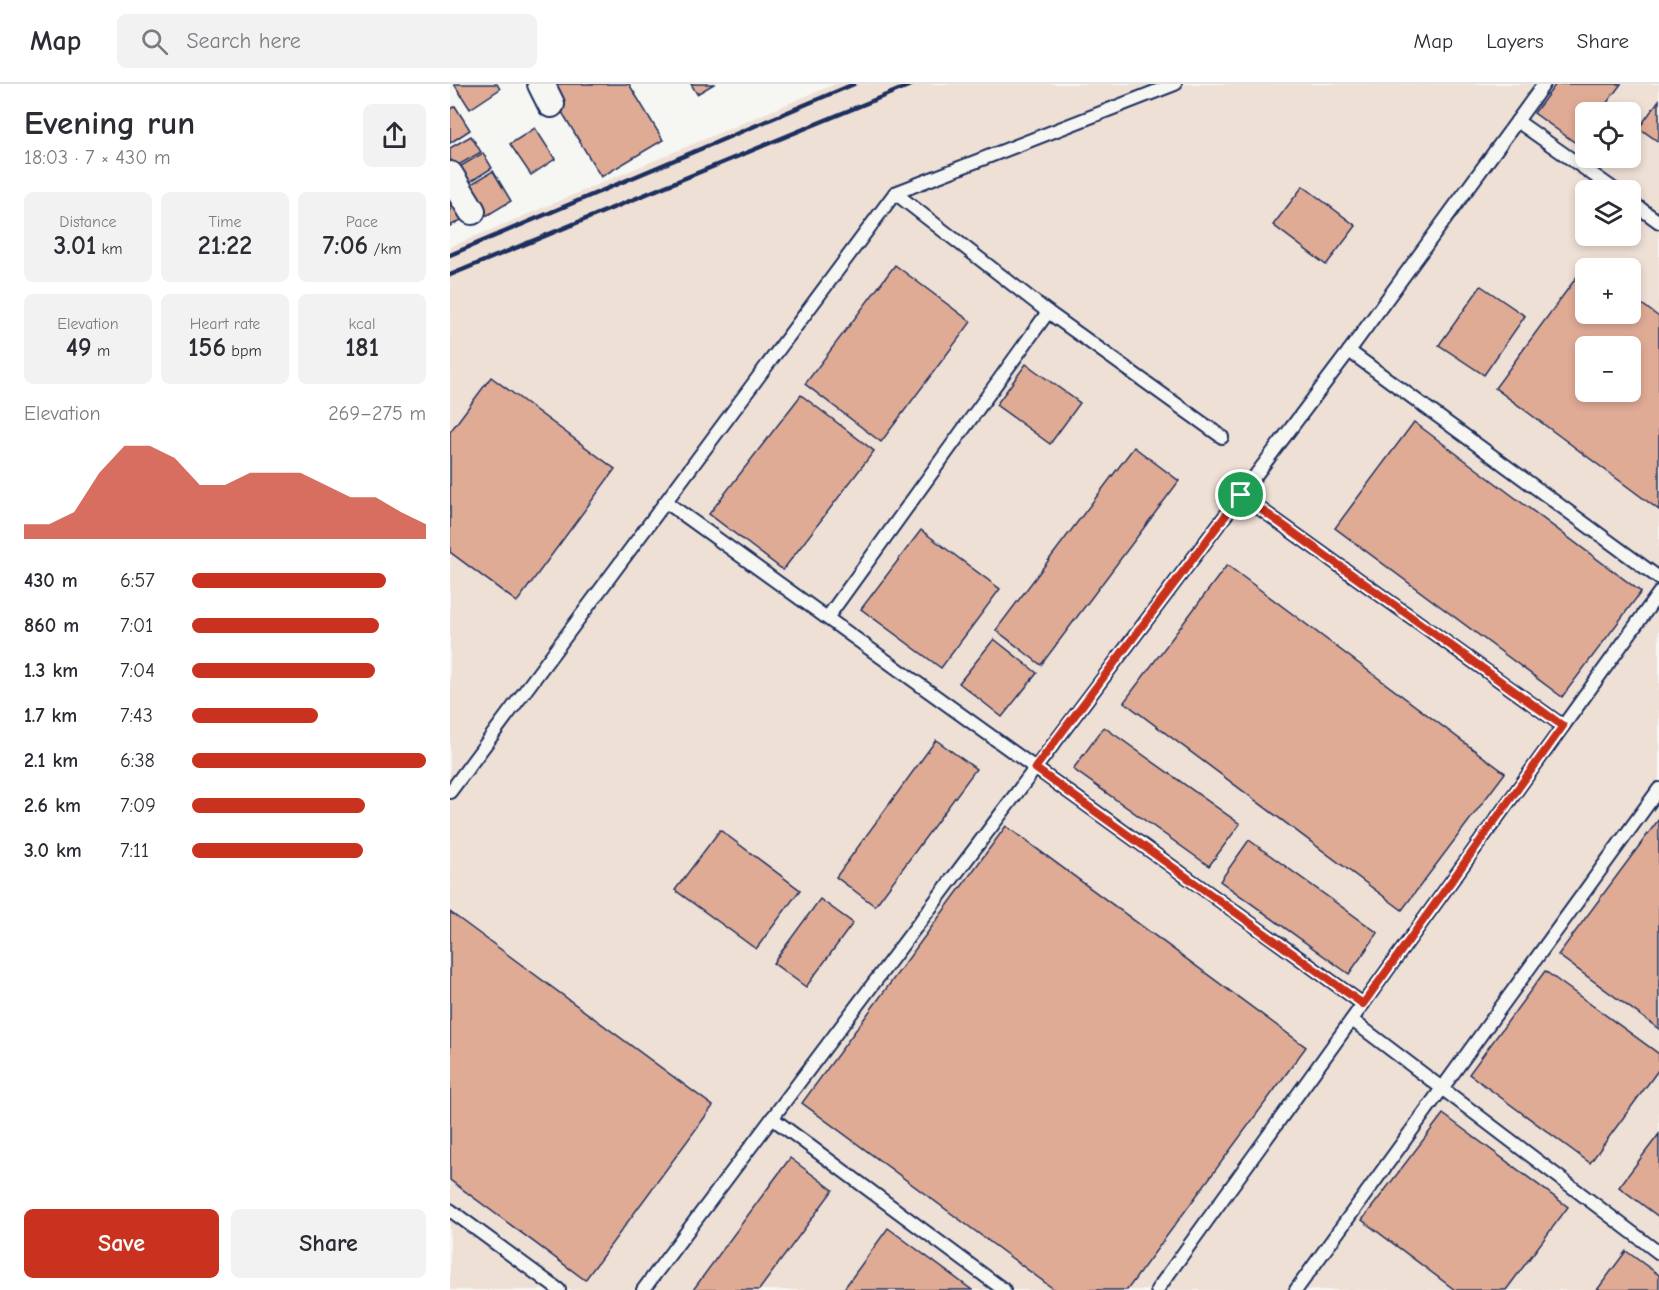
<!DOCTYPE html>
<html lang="en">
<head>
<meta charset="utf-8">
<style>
	body { margin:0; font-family:"Comic Neue",sans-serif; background:#f2f2f3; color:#2b2b33; height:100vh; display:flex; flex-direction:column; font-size:22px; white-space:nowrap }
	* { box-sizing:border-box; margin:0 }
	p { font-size:20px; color:#7c7c81 }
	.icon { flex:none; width:33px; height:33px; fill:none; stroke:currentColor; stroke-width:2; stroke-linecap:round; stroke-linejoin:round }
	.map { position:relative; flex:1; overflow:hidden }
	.panel { display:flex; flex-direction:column; background:#fff; width:450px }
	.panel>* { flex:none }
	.buttons { position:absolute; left:1125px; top:18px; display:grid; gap:12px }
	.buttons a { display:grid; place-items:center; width:66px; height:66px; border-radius:9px; background:#fff; box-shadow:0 3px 9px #0003; font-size:30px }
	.pin { position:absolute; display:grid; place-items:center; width:51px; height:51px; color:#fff; margin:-26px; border:3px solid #fff; border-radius:50%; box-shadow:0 2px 6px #0007 }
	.round { display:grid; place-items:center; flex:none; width:63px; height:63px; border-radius:9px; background:#f2f2f3 }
	.headline { display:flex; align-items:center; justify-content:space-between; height:102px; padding:0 24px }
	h1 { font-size:33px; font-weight:600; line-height:45px }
	.metrics { display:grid; grid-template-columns:repeat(3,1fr); gap:9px; height:102px; padding:6px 24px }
	.metrics div { display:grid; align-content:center; border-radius:9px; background:#f2f2f3; text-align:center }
	.metrics b { font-size:26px; font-weight:600 }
	.metrics small { font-size:16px; font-weight:400 }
	.metrics p { font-size:16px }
	.chart { height:168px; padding:12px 24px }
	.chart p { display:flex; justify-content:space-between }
	.chart svg { width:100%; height:108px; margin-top:6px; fill:#c8321e; opacity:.7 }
	.action { display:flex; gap:12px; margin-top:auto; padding:12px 24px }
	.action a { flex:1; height:69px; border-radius:9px; background:#c8321e; color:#fff; font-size:24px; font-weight:600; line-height:69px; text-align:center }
	.action a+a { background:#f2f2f3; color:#2b2b33 }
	ul { padding:0 24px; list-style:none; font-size:20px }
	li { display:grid; grid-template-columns:96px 72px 1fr; align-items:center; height:45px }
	li i { height:15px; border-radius:8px; background:#c8321e }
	header { display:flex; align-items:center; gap:36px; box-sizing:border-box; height:84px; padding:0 30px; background:#fff; border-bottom:2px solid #e1e1e2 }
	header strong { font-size:28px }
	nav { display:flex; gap:33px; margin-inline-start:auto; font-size:21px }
	.search { width:420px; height:54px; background:#f2f2f3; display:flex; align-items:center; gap:15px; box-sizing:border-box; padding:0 21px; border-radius:9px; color:#7c7c81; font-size:22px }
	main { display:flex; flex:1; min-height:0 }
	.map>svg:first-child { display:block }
</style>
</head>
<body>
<header>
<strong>Map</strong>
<div class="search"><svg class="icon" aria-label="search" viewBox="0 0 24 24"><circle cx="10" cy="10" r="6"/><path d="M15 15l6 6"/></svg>Search here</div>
<nav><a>Map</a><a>Layers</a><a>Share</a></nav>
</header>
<main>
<section class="panel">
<div class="headline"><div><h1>Evening run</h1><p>18:03 · 7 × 430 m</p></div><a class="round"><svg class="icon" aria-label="share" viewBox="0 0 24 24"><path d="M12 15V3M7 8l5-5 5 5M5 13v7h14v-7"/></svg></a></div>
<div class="metrics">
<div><p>Distance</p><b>3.01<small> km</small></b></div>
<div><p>Time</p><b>21:22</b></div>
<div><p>Pace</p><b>7:06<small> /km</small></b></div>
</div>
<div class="metrics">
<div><p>Elevation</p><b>49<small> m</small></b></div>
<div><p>Heart rate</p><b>156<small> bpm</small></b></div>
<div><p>kcal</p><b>181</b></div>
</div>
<div class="chart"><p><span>Elevation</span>269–275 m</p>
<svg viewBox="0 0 160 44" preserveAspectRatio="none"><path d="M0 44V38L10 38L20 33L30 17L40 6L50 6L60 11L70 22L80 22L90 17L100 17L110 17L120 22L130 27L140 27L150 33L160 38V44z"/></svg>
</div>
<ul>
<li><b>430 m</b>6:57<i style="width:83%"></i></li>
<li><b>860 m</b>7:01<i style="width:80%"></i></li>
<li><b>1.3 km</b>7:04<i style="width:78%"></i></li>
<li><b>1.7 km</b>7:43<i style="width:54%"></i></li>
<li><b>2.1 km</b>6:38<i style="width:100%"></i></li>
<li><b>2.6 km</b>7:09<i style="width:74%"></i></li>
<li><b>3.0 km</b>7:11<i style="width:73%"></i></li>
</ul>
<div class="action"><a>Save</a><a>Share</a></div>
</section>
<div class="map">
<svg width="1209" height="1206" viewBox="0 0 1209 1206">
	<rect width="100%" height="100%" fill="#f6f6f2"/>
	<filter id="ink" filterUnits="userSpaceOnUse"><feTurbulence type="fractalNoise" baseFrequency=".0167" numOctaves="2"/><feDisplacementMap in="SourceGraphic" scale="12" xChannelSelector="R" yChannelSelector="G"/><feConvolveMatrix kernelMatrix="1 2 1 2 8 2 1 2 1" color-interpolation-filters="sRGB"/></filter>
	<g filter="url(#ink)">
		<path fill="#efe0d6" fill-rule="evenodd" d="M385 0H1209V1206H0V163ZM1136 28H1180V74H1136ZM1136 106H1180V152H1136ZM1136 184H1180V230H1136ZM1136 262H1180V308H1136Z"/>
		<g fill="#e0ab95" stroke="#1b2f5e" stroke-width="1.5" fill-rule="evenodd">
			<polygon points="4,0 47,0 50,5 20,25"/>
			<polygon points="95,0 179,0 213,56 151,93"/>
			<polygon points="241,0 264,0 247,10"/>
			<polygon points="1106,0 1171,0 1150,28 1136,28 1136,48 1127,60 1084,29"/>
			<polygon points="1209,16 1209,58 1189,44"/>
			<polygon points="5,22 20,46 0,59 0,25"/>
			<polygon points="85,44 105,75 81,91 60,60"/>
			<polygon points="21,52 31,68 5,83 0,74 0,64"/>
			<polygon points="33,69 42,84 15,101 6,85"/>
			<polygon points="43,87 61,117 36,132 18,102"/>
			<polygon points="853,102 906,142 876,181 823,141"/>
			<polygon points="3,117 13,135 0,142 0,119"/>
			<path d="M1137 179 1144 184H1136V230H1180V211L1209 233V426L1045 304ZM1136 262H1180V308H1136Z"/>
			<polygon points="445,181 521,238 431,358 355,300"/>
			<polygon points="1031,202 1075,232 1034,291 989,261"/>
			<polygon points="576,280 630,319 600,360 546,321"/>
			<polygon points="41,293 165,385 67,518 0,468 0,348"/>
			<polygon points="351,311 424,367 333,486 259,430"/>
			<polygon points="964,338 1191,508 1112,613 885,444"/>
			<polygon points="684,363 729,397 591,581 546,546"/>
			<polygon points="471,446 550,505 491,584 411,525"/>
			<polygon points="777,481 1055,689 952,826 674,618"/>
			<polygon points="544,555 587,589 552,633 509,599"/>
			<polygon points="654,643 790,740 759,782 623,685"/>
			<polygon points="486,656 526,685 425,822 386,793"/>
			<polygon points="1209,735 1209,945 1108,871"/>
			<polygon points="556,742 856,963 677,1206 605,1206 352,1019"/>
			<polygon points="270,746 350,806 306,865 225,806"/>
			<polygon points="799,756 928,849 899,890 770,797"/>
			<polygon points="370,815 403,839 356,903 323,879"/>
			<polygon points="0,828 263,1022 135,1196 0,1096"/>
			<polygon points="1095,887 1209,970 1209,985 1140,1079 1019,990"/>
			<polygon points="993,1030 1118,1123 1056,1206 1005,1206 912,1136"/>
			<polygon points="1209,1050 1209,1133 1169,1103"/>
			<polygon points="340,1074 383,1106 309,1206 243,1206"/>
			<polygon points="438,1144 522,1206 393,1206"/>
			<polygon points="1176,1167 1209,1191 1209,1206 1147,1206"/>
		</g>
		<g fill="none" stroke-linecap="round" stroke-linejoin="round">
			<g stroke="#1b2f5e" stroke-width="16">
				<g id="lane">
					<polyline points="1067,37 1165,106"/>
					<polyline points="445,109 598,228 772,353"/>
					<polyline points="1180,117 1209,138"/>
					<polyline points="899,267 1209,494"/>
					<polyline points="791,411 1113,642"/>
					<polyline points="216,418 913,920"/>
					<polyline points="377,534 598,228"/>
					<polyline points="0,708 445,109 725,0"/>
					<polyline points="902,936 1209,1169"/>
					<polyline points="322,1034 554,1206"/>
					<polyline points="0,1126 109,1206"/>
					<polyline points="193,1206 899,267 1094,0"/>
					<polyline points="707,1206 1209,509"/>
					<polyline points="846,1206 1209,705"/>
				</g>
			</g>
			<g stroke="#1b2f5e" stroke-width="30">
				<g id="street">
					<polyline points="91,0 101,20"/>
					<polyline points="0,91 22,127"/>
				</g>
			</g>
			<use href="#lane" stroke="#f6f6f2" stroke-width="12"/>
			<use href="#street" stroke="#f6f6f2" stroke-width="26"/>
			<g stroke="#1b2f5e" stroke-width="4.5">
				<polyline points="0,171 404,0"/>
				<polyline points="0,191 463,0"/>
			</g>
		</g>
	</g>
	<g fill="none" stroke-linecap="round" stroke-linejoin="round" filter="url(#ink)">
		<g stroke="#fff" stroke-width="12">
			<polygon id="route" points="791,411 1113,642 913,920 585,684"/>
		</g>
		<use href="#route" stroke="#c8321e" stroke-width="8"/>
	</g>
</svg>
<div class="buttons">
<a><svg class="icon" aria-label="locate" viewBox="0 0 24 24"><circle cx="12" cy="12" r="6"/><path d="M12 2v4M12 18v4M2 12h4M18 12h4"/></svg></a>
<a><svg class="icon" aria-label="layers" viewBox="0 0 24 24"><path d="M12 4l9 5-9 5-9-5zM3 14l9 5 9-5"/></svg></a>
<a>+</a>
<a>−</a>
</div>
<div class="pin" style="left:791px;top:411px;background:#1e9e55"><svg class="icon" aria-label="arrive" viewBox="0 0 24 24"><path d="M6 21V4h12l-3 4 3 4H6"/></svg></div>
</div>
</main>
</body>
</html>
